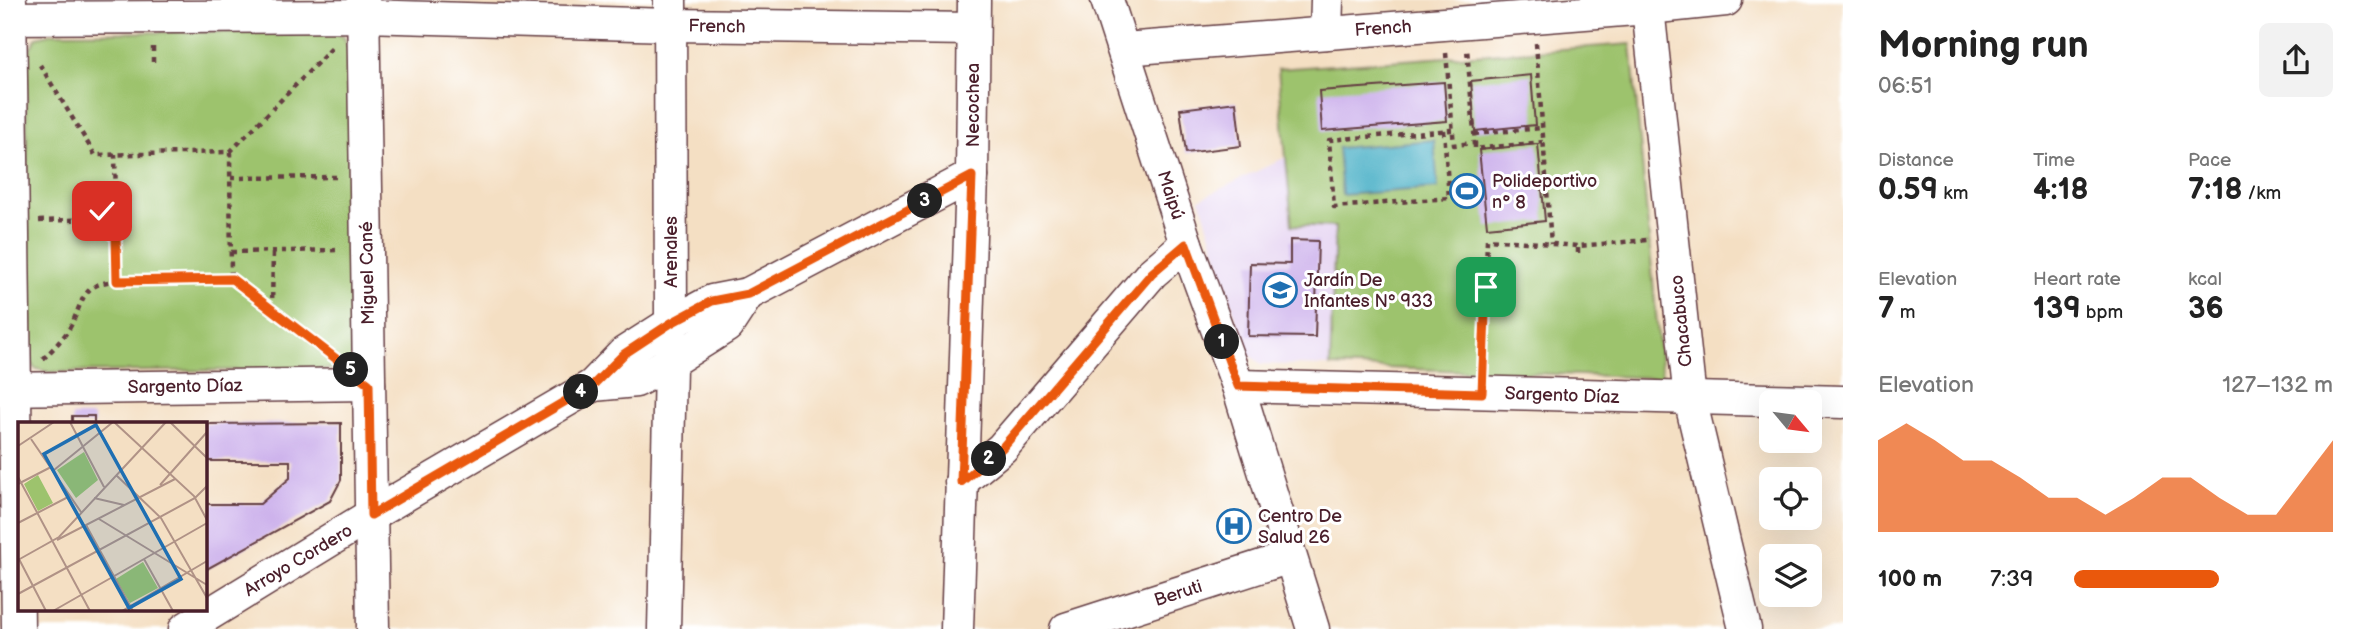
<!DOCTYPE html>
<html lang="en">
<head>
<meta charset="utf-8">
<style>
	body { margin:0; font-family:"Balsamiq Sans",sans-serif; background:#f2f2f2; color:#222; height:100vh; display:flex; flex-direction:column; font-size:26px; white-space:nowrap }
	* { box-sizing:border-box; margin:0 }
	p { font-size:23px; color:#767676 }
	.icon { flex:none; width:38px; height:38px; fill:none; stroke:currentColor; stroke-width:2; stroke-linecap:round; stroke-linejoin:round }
	.map { position:relative; flex:1; overflow:hidden }
	.side { display:flex; flex-direction:column; background:#fff; width:525px }
	.side>* { flex:none }
	.needle { width:46px; rotate:119deg }
	.buttons { position:absolute; left:1759px; top:390px; display:grid; gap:14px }
	.buttons a { display:grid; place-items:center; width:63px; height:63px; border-radius:10px; background:#fff; box-shadow:0 7px 28px #0002; font-size:35px }
	.pin { position:absolute; display:grid; place-items:center; width:60px; height:60px; color:#fff; margin:-30px; border-radius:14px; box-shadow:0 4px 10px #0006 }
	.km { position:absolute; width:35px; height:35px; margin:-18px; border-radius:50%; background:#222; color:#fff; font-size:19px; line-height:35px; text-align:center }
	.round { display:grid; place-items:center; flex:none; width:74px; height:74px; border-radius:10px; background:#f2f2f2 }
	.summary { display:flex; align-items:center; justify-content:space-between; height:119px; padding:0 35px }
	h1 { font-size:38px; font-weight:700; line-height:52px }
	.figures { display:grid; grid-template-columns:repeat(3,1fr); gap:10px; height:119px; padding:7px 35px }
	.figures div { display:grid; align-content:center }
	.figures b { font-size:30px; font-weight:700 }
	.figures small { font-size:19px; font-weight:400 }
	.figures p { font-size:19px }
	.chart { height:196px; padding:14px 35px }
	.chart p { display:flex; justify-content:space-between }
	.chart svg { width:100%; height:126px; margin-top:7px; fill:#ea580c; opacity:.7 }
	ul { padding:0 35px; list-style:none; font-size:23px }
	li { display:grid; grid-template-columns:112px 84px 1fr; align-items:center; height:52px }
	li i { height:18px; border-radius:9px; background:#ea580c }
	main { display:flex; flex:1; min-height:0 }
	.map>svg:first-child { display:block }
</style>
</head>
<body>
<main>
<div class="map">
<svg width="1843" height="629" viewBox="0 0 1843 629">
	<rect width="100%" height="100%" fill="#fff"/>
	<filter id="ink" filterUnits="userSpaceOnUse"><feTurbulence type="fractalNoise" baseFrequency=".0143" numOctaves="2"/><feDisplacementMap in="SourceGraphic" scale="14" xChannelSelector="R" yChannelSelector="G"/><feConvolveMatrix kernelMatrix="1 2 1 2 8 2 1 2 1" color-interpolation-filters="sRGB"/></filter>
	<filter id="wash" filterUnits="userSpaceOnUse"><feTurbulence type="fractalNoise" baseFrequency=".00686" numOctaves="4" result="noise"/><feDisplacementMap in="SourceGraphic" scale="28" xChannelSelector="R" yChannelSelector="G"/><feGaussianBlur stdDeviation="1.57" result="paint"/><feColorMatrix in="noise" values="0 0 0 0 0 0 0 0 0 0 0 0 0 0 0 0 0 1.4 0 .05"/><feComposite in="paint" operator="in"/></filter>
	<g filter="url(#wash)">
		<rect width="100%" height="100%" fill="#f4dfc3"/>
		<polygon fill="#e5d3f1" points="1286,157 1292,225 1335,227 1330,366 1261,364 1246,352 1200,199"/>
		<g fill="#9dc36d" stroke="#74714c" stroke-width="2">
			<polygon points="331,31 344,37 351,55 358,344 353,361 336,369 48,372 34,368 29,356 26,55 37,37 53,33"/>
			<polygon points="1631,44 1662,378 1330,366 1335,227 1292,225 1278,69"/>
		</g>
		<polygon fill="#47afc6" stroke="#486778" stroke-width="2" points="1434,140 1438,188 1342,195 1338,148"/>
		<g id="blocks">
			<g fill="#cbafeb">
				<polygon points="1531,75 1535,125 1475,131 1471,81"/>
				<polygon points="1444,82 1447,121 1322,131 1319,91"/>
				<polygon points="1236,102 1241,146 1186,153 1180,109"/>
				<polygon points="1538,144 1545,221 1487,227 1479,150"/>
				<polygon points="1290,240 1318,241 1315,337 1248,336 1250,263 1290,264"/>
				<rect x="72" y="416" width="22" height="8"/>
				<polygon points="341,423 341,480 330,501 205,570 205,504 260,504 290,478 290,461 205,461 205,424"/>
			</g>
		</g>
	</g>
	<g filter="url(#ink)">
		<use href="#blocks" fill-opacity="0" stroke="#643c42" stroke-width="2"/>
		<g fill="none" stroke-linecap="round" stroke-linejoin="round">
			<g stroke="#643c42" stroke-width="35">
				<g id="minor">
					<polyline points="10,0 18,629"/>
					<polyline points="363,0 373,629"/>
					<polyline points="1107,0 1186,244 1238,386 1313,629"/>
					<polyline points="1648,8 1690,399 1745,629"/>
					<polyline points="0,18 364,16 670,25 973,29"/>
					<polyline points="1326,33 1327,0"/>
					<polyline points="1124,49 1648,8 1726,0"/>
					<polyline points="593,385 636,381 670,362 727,326 748,294"/>
					<polyline points="1238,386 1843,402"/>
					<polyline points="0,389 369,384"/>
					<polyline points="961,482 1002,448 1152,273 1186,244"/>
					<polyline points="185,629 371,515 593,385 624,353 671,323 712,301 748,294 972,176"/>
					<polyline points="664,629 671,323 670,0"/>
					<polyline points="957,629 972,176 974,0"/>
					<polyline points="1066,629 1290,557"/>
				</g>
			</g>
			<g stroke="#643c42" stroke-width="4.5" stroke-dasharray="5 5" stroke-linecap="butt">
				<polyline points="1536,43 1551,244"/>
				<polyline points="1446,53 1454,145 1475,143 1467,49"/>
				<polyline points="153,62 153,45"/>
				<path d="M40 65 95 155 230 152 231 279 117 281 116 236 106 232 100 222C101 211 105 205 116 202L115 154"/>
				<polyline points="1444,130 1449,198 1334,207 1329,140 1452,130"/>
				<polyline points="1474,134 1542,128"/>
				<polyline points="1475,143 1475,149 1543,142"/>
				<polyline points="230,152 335,45"/>
				<polyline points="231,178 337,177"/>
				<polyline points="39,221 101,219"/>
				<polyline points="231,252 339,250"/>
				<polyline points="1578,253 1578,246"/>
				<polyline points="231,279 331,355"/>
				<polyline points="1478,288 1486,287"/>
				<polyline points="272,308 273,251"/>
				<path d="M43 359C52 350 62 340 69 329 84 303 79 283 117 281"/>
				<polyline points="1483,364 1487,239 1578,246 1647,240"/>
			</g>
			<use href="#minor" stroke="#fff" stroke-width="32"/>
		</g>
	</g>
	<g fill="none" stroke-linecap="round" stroke-linejoin="round" filter="url(#ink)">
		<g stroke="#fff" stroke-width="14">
			<path id="route" d="M102 211C98 224 104 233 116 236L117 281 232 279 369 384 371 515 593 385 624 354 671 323 712 301 748 294 972 176 961 482 1002 448 1152 273 1186 244 1238 386 1482 393 1486 287"/>
		</g>
		<use href="#route" stroke="#ea580c" stroke-width="9"/>
	</g>
	<defs>
		<g id="stadium-ring" transform="scale(1.75)"><circle r="9.5" fill="#fff" stroke="#1f6fb2" stroke-width="1.5"/><path d="M0-5a6.5 5 0 1 0 0 10a6.5 5 0 1 0 0-10ZM-3.5-1.8h7v3.6h-7Z" fill="#1f6fb2"/></g>
		<g id="school-ring" transform="scale(1.75)"><circle r="9.5" fill="#fff" stroke="#1f6fb2" stroke-width="1.5"/><path d="M0-5L7-2L0 1L-7-2ZM-4 1L0 2.5L4 1V4Q0 6-4 4Z" fill="#1f6fb2"/></g>
		<g id="hospital-ring" transform="scale(1.75)"><circle r="9.5" fill="#fff" stroke="#1f6fb2" stroke-width="1.5"/><path d="M-5-5h3v3.5h4V-5h3V5h-3V1.5h-4V5h-3Z" fill="#1f6fb2"/></g>
	</defs>
	<g fill-rule="evenodd">
		<use href="#stadium-ring" x="1467" y="191"/>
		<use href="#school-ring" x="1280" y="290"/>
		<use href="#hospital-ring" x="1234" y="526"/>
	</g>
	<g text-anchor="middle" stroke-width="6" stroke-linejoin="round" paint-order="stroke">
		<g font-size="18" fill="#4a1f2b" stroke="#fff">
			<text transform="translate(717 26) rotate(1)" y="6">French</text>
			<text transform="translate(1383 28) rotate(-4)" y="6">French</text>
			<text transform="translate(973 105) rotate(-90)" y="6">Necochea</text>
			<text transform="translate(1171 195) rotate(72)" y="6">Maipú</text>
			<text transform="translate(671 252) rotate(-90)" y="6">Arenales</text>
			<text transform="translate(367 273) rotate(-91)" y="6">Miguel Cané</text>
			<text transform="translate(1681 321) rotate(-96)" y="6">Chacabuco</text>
			<text transform="translate(185 386) rotate(-1)" y="6">Sargento Díaz</text>
			<text transform="translate(1562 395) rotate(2)" y="6">Sargento Díaz</text>
			<text transform="translate(298 560) rotate(-31)" y="6">Arroyo Cordero</text>
			<text transform="translate(1178 593) rotate(-18)" y="6">Beruti</text>
		</g>
		<g font-size="18" fill="#4a1f2b" stroke="#fff" text-anchor="start">
			<text x="1492" y="187">Polideportivo<tspan x="1492" dy="21">n° 8</tspan></text>
			<text x="1304" y="286">Jardín De<tspan x="1304" dy="21">Infantes Nº 933</tspan></text>
			<text x="1258" y="522">Centro De<tspan x="1258" dy="21">Salud 26</tspan></text>
		</g>
	</g>
	<g transform="translate(18 422)">
		<rect width="189" height="189" fill="#f4dfc3"/>
		<path d="M66 30 80 58 58 76 39 48ZM20 53 35 81 20 89 6 62ZM125 140 140 166 112 181 98 157Z" fill="#9dc36d"/>
		<path fill="none" stroke="#b09286" stroke-width="2" d="M52 0 86 65M96 0 176 74 189 98M152 0 189 36M13 17 63 90M0 24 36 0M36 48 95 0M98 53 143 96 189 176M0 55 72 189M0 62 33 45M142 63 189 10M76 76 106 83M81 97 189 163M0 101 52 74M68 103 115 189M39 118 157 57M1 137 28 189M126 137 155 189M0 138 41 115 148 0M0 172 177 76 189 64M35 189 189 101M104 189 189 139"/>
		<path fill="#1f6fb2" fill-opacity="0.15" stroke="#1f6fb2" stroke-width="3.5" d="M78 3 163 157 111 186 26 32Z"/>
		<rect width="189" height="189" fill="none" stroke="#4a1f2b" stroke-width="3.5"/>
	</g>
</svg>
<div class="buttons">
<a><svg class="needle" viewBox="-14 -14 28 28"><path d="M0-13l5 13h-10z" fill="#e53935"/><path d="M0 13l5-13h-10z" fill="#767676"/></svg></a>
<a><svg class="icon" aria-label="locate" viewBox="0 0 24 24"><circle cx="12" cy="12" r="6"/><path d="M12 2v4M12 18v4M2 12h4M18 12h4"/></svg></a>
<a><svg class="icon" aria-label="layers" viewBox="0 0 24 24"><path d="M12 4l9 5-9 5-9-5zM3 14l9 5 9-5"/></svg></a>
</div>
<div class="pin" style="left:1486px;top:287px;background:#1e9e55"><svg class="icon" aria-label="arrive" viewBox="0 0 24 24"><path d="M6 21V4h12l-3 4 3 4H6"/></svg></div>
<div class="pin" style="left:102px;top:211px;background:#d93025"><svg class="icon" aria-label="check" viewBox="0 0 24 24"><path d="M5 12l5 5 9-10"/></svg></div>
<b class="km" style="left:1222px;top:342px">1</b>
<b class="km" style="left:989px;top:459px">2</b>
<b class="km" style="left:925px;top:201px">3</b>
<b class="km" style="left:581px;top:392px">4</b>
<b class="km" style="left:351px;top:370px">5</b>
</div>
<section class="side">
<div class="summary"><div><h1>Morning run</h1><p>06:51</p></div><a class="round"><svg class="icon" aria-label="share" viewBox="0 0 24 24"><path d="M12 15V3M7 8l5-5 5 5M5 13v7h14v-7"/></svg></a></div>
<div class="figures">
<div><p>Distance</p><b>0.59<small> km</small></b></div>
<div><p>Time</p><b>4:18</b></div>
<div><p>Pace</p><b>7:18<small> /km</small></b></div>
</div>
<div class="figures">
<div><p>Elevation</p><b>7<small> m</small></b></div>
<div><p>Heart rate</p><b>139<small> bpm</small></b></div>
<div><p>kcal</p><b>36</b></div>
</div>
<div class="chart"><p><span>Elevation</span>127–132 m</p>
<svg viewBox="0 0 160 44" preserveAspectRatio="none"><path d="M0 44V12L10 6L20 12L30 19L40 19L50 25L60 32L70 32L80 38L90 32L100 25L110 25L120 32L130 38L140 38L150 25L160 12V44z"/></svg>
</div>
<ul>
<li><b>100 m</b>7:39<i style="width:56%"></i></li>
</ul>
</section>
</main>
</body>
</html>
